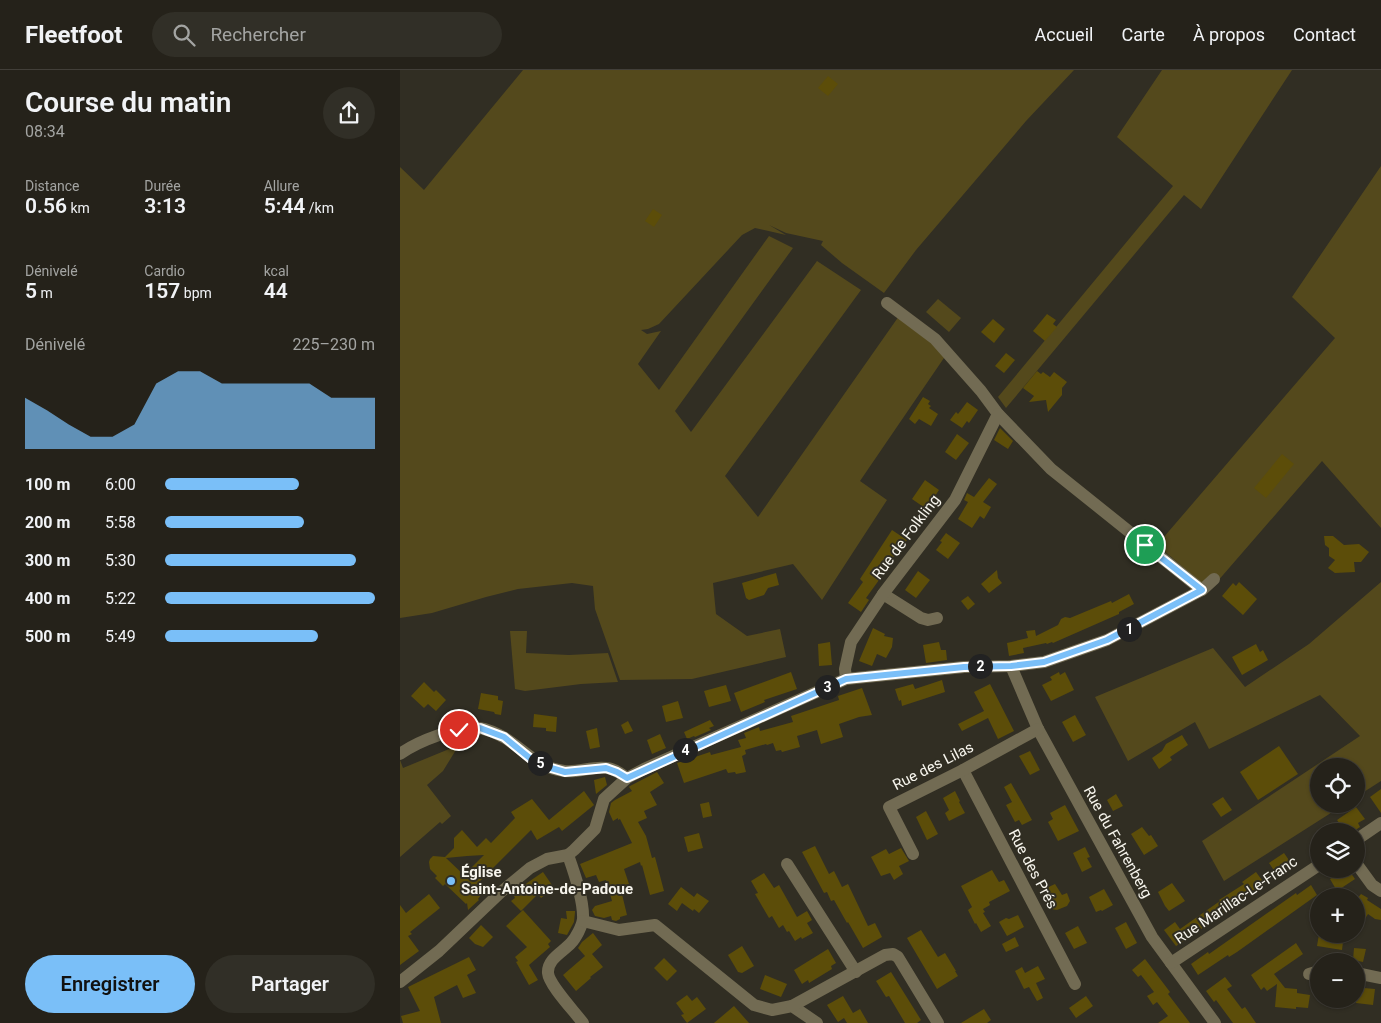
<!DOCTYPE html>
<html lang="fr">
<head>
<meta charset="utf-8">
<style>
	body { margin:0; font-family:Roboto,sans-serif; background:#312f27; color:#f1f3f6; height:100vh; display:flex; flex-direction:column; font-size:19px; white-space:nowrap }
	* { box-sizing:border-box; margin:0 }
	p { font-size:16px; color:#a3a4a2 }
	.icon { flex:none; width:28px; height:28px; fill:none; stroke:currentColor; stroke-width:2; stroke-linecap:round; stroke-linejoin:round }
	.map { position:relative; flex:1; overflow:hidden }
	.side { display:flex; flex-direction:column; background:#25221a; width:400px }
	.side>* { flex:none }
	.fabs { position:absolute; left:910px; top:688px; display:grid; gap:10px }
	.fabs a { display:grid; place-items:center; width:55px; height:55px; border-radius:50%; background:#25221a; box-shadow:0 1px 4px #0004,0 0 0 1px #423f39; font-size:25px }
	.pin { position:absolute; display:grid; place-items:center; width:42px; height:42px; color:#fff; margin:-21px; border:2px solid #fff; border-radius:50%; box-shadow:0 1px 5px #0007 }
	.km { position:absolute; width:25px; height:25px; margin:-12px; border-radius:50%; background:#222; color:#fff; font-size:14px; line-height:25px; text-align:center }
	.round { display:grid; place-items:center; flex:none; width:52px; height:52px; border-radius:26px; background:#312f27 }
	.headline { display:flex; align-items:center; justify-content:space-between; height:85px; padding:0 25px }
	h1 { font-size:28px; font-weight:600; line-height:38px }
	.figures { display:grid; grid-template-columns:repeat(3,1fr); gap:8px; height:85px; padding:5px 25px }
	.figures div { display:grid; align-content:center }
	.figures b { font-size:21px; font-weight:600 }
	.figures small { font-size:14px; font-weight:400 }
	.figures p { font-size:14px }
	.chart { height:140px; padding:10px 25px }
	.chart p { display:flex; justify-content:space-between }
	.chart svg { width:100%; height:90px; margin-top:5px; fill:#7abff8; opacity:.7 }
	.cta { display:flex; gap:10px; margin-top:auto; padding:10px 25px }
	.cta a { flex:1; height:58px; border-radius:30px; background:#7abff8; color:#111; font-size:20px; font-weight:600; line-height:58px; text-align:center }
	.cta a+a { background:#312f27; color:#f1f3f6 }
	ul { padding:0 25px; list-style:none; font-size:16px }
	li { display:grid; grid-template-columns:80px 60px 1fr; align-items:center; height:38px }
	li i { height:12px; border-radius:6px; background:#7abff8 }
	header { display:flex; align-items:center; gap:30px; box-sizing:border-box; height:70px; padding:0 25px; background:#25221a; border-bottom:1px solid #423f39 }
	header strong { font-size:24px }
	nav { display:flex; gap:28px; margin-inline-start:auto; font-size:18px }
	.search { width:350px; height:45px; background:#312f27; display:flex; align-items:center; gap:12px; box-sizing:border-box; padding:0 18px; border-radius:28px; color:#a3a4a2; font-size:19px }
	main { display:flex; flex:1; min-height:0 }
	.map>svg:first-child { display:block }
</style>
</head>
<body>
<header>
<strong>Fleetfoot</strong>
<div class="search"><svg class="icon" aria-label="search" viewBox="0 0 24 24"><circle cx="10" cy="10" r="6"/><path d="M15 15l6 6"/></svg>Rechercher</div>
<nav><a>Accueil</a><a>Carte</a><a>À propos</a><a>Contact</a></nav>
</header>
<main>
<section class="side">
<div class="headline"><div><h1>Course du matin</h1><p>08:34</p></div><a class="round"><svg class="icon" aria-label="share" viewBox="0 0 24 24"><path d="M12 15V3M7 8l5-5 5 5M5 13v7h14v-7"/></svg></a></div>
<div class="figures">
<div><p>Distance</p><b>0.56<small> km</small></b></div>
<div><p>Durée</p><b>3:13</b></div>
<div><p>Allure</p><b>5:44<small> /km</small></b></div>
</div>
<div class="figures">
<div><p>Dénivelé</p><b>5<small> m</small></b></div>
<div><p>Cardio</p><b>157<small> bpm</small></b></div>
<div><p>kcal</p><b>44</b></div>
</div>
<div class="chart"><p><span>Dénivelé</span>225–230 m</p>
<svg viewBox="0 0 160 44" preserveAspectRatio="none"><path d="M0 44V19L10 25L20 32L30 38L40 38L50 32L60 12L70 6L80 6L90 12L100 12L110 12L120 12L130 12L140 19L150 19L160 19V44z"/></svg>
</div>
<ul>
<li><b>100 m</b>6:00<i style="width:64%"></i></li>
<li><b>200 m</b>5:58<i style="width:66%"></i></li>
<li><b>300 m</b>5:30<i style="width:91%"></i></li>
<li><b>400 m</b>5:22<i style="width:100%"></i></li>
<li><b>500 m</b>5:49<i style="width:73%"></i></li>
</ul>
<div class="cta"><a>Enregistrer</a><a>Partager</a></div>
</section>
<div class="map">
<svg width="981" height="953" viewBox="0 0 981 953">
	<rect width="100%" height="100%" fill="#312e23"/>
	<g fill="#54491c">
		<polygon points="123,0 674,0 626,51 516,180 484,223 442,193 421,175 423,171 386,163 369,155 386,165 355,158 342,165 259,254 248,259 241,260 247,264 261,261 238,294 259,320 369,166 393,178 275,341 291,362 417,191 461,220 325,406 358,447 499,246 546,285 460,411 487,430 422,530 393,494 313,513 316,544 347,566 380,559 386,587 292,609 220,610 195,539 193,516 172,513 118,519 86,527 32,543 0,548 0,97 24,120"/>
		<polygon points="762,0 892,0 801,139 784,125 606,338 598,327 773,116 717,67"/>
		<polygon points="981,96 981,458 922,391 810,520 757,475 935,268 892,227"/>
		<polygon points="538,229 561,248 549,262 526,242"/>
		<polygon points="981,512 981,711 956,727 956,696 919,696 919,734 945,734 824,811 802,771 960,666 920,625 809,679 795,652 728,691 695,627 813,578 845,617 909,574"/>
		<polygon points="110,561 127,561 126,583 169,585 208,583 218,612 181,614 125,621 115,619"/>
		<polygon points="59,660 61,671 59,675 43,701 27,715 51,746 42,754 40,752 0,787 0,690 3,698 54,677 50,662"/>
	</g>
	<g fill="#5c4d09" fill-rule="evenodd">
		<polygon points="428,6 438,14 428,26 418,18"/>
		<polygon points="253,139 262,145 254,157 245,151"/>
		<polygon points="647,244 656,250 653,254 657,257 645,271 633,261"/>
		<polygon points="593,249 605,259 594,273 581,262"/>
		<polygon points="606,283 615,290 604,303 595,296"/>
		<polygon points="637,301 641,304 643,302 650,307 654,302 667,312 662,318 662,325 648,342 646,330 629,332 634,326 623,318"/>
		<polygon points="523,327 530,331 528,334 531,336 529,338 538,344 531,356 519,349 515,354 509,349"/>
		<polygon points="567,332 578,340 569,353 567,351 562,358 550,350 556,342 558,344"/>
		<polygon points="600,358 613,371 608,379 594,370"/>
		<polygon points="557,364 569,373 556,390 545,382"/>
		<polygon points="882,384 894,394 866,428 854,418"/>
		<polygon points="589,408 597,414 583,432 591,437 584,449 580,446 572,458 558,449 568,432 564,430 567,423 574,427"/>
		<polygon points="525,410 539,420 533,429 531,428 525,438 512,429"/>
		<polygon points="492,460 507,470 500,480 499,479 492,489 491,488 477,508 479,510 466,528 469,530 461,542 448,533 463,512 460,509"/>
		<polygon points="546,463 560,473 548,489 536,480 542,472 540,471"/>
		<polygon points="924,466 933,466 944,475 959,474 969,482 961,492 954,492 955,502 935,503 928,498 935,490 929,486 929,478 925,475"/>
		<polygon points="597,500 598,508 602,513 589,523 581,514"/>
		<polygon points="518,501 530,510 516,528 505,520"/>
		<polygon points="376,503 379,515 368,518 364,525 349,530 346,528 342,513"/>
		<polygon points="839,512 857,529 843,545 822,526 833,513 836,516"/>
		<polygon points="729,524 734,534 719,542 719,544 653,573 652,572 647,574 646,573 623,578 624,583 609,586 607,573 628,568 626,561 635,560 636,566 658,555 661,549 665,547 670,548 711,531 712,533"/>
		<polygon points="568,526 575,534 568,540 561,531"/>
		<polygon points="473,558 485,564 484,566 493,568 492,577 486,588 477,584 472,596 459,591"/>
		<polygon points="430,572 432,595 419,596 418,574"/>
		<polygon points="539,572 541,580 546,580 547,590 526,593 523,575"/>
		<polygon points="856,574 860,582 863,580 868,590 842,605 832,587"/>
		<polygon points="391,602 397,619 364,630 365,632 341,642 334,623"/>
		<polygon points="659,602 660,605 665,602 674,620 651,631 642,615 652,610 650,607"/>
		<polygon points="542,610 545,622 502,636 501,630 499,631 495,619 513,614 515,619"/>
		<polygon points="24,612 34,622 36,620 46,630 36,641 28,634 24,638 11,626"/>
		<polygon points="590,614 614,661 598,669 588,648 562,661 558,654 584,641 574,622"/>
		<polygon points="326,615 331,631 309,637 304,621"/>
		<polygon points="462,618 472,645 459,647 439,654 443,667 421,674 417,660 397,666 400,677 382,682 381,680 376,681 373,673 367,675 366,674 345,680 346,684 342,686 346,702 336,704 335,702 328,703 326,699 284,713 277,693 310,682 311,685 341,677 338,670 346,668 344,663 359,657 360,661 393,652 391,646 439,630 438,626"/>
		<polygon points="81,623 98,626 98,630 103,631 101,645 95,644 94,642 78,639"/>
		<polygon points="278,631 283,648 266,652 262,636"/>
		<polygon points="134,644 157,647 156,662 146,661 146,658 133,657"/>
		<polygon points="675,645 686,665 673,672 662,652"/>
		<polygon points="310,650 314,656 309,658 311,660 295,667 294,666 287,669 284,662"/>
		<polygon points="228,651 233,661 225,664 221,655"/>
		<polygon points="197,658 200,677 190,679 186,661"/>
		<polygon points="260,664 266,678 252,684 247,670"/>
		<polygon points="782,665 788,675 770,687 772,690 759,699 752,688 762,681 766,674"/>
		<polygon points="879,676 898,704 858,730 840,702"/>
		<polygon points="630,681 640,700 630,705 619,686"/>
		<polygon points="257,702 264,713 250,722 257,735 244,741 247,748 238,752 246,766 252,788 255,787 264,821 250,825 242,795 241,796 240,792 224,799 229,814 220,816 227,845 220,847 220,849 216,851 212,850 211,846 204,848 195,846 192,840 195,836 212,831 206,810 199,812 196,805 186,808 180,794 232,773 220,749 218,750 218,748 213,751 209,742 211,733 215,730 232,721 229,717 230,716"/>
		<polygon points="205,707 207,715 196,724 194,710"/>
		<polygon points="611,713 632,750 622,755 619,750 615,752 606,735 612,732 604,717"/>
		<polygon points="981,719 981,743 970,727"/>
		<path d="M184 721 194 735 162 761 159 757 137 770 131 760 74 817 80 821 81 825 78 829 79 830 68 840 67 833 66 834 45 814 43 816 35 808 37 806 30 799 29 792 30 789 33 786 45 787 54 778V768L62 760 77 777 86 768 91 773 115 748 111 742 132 729 149 750ZM84 785 64 805 46 788 67 786Z"/>
		<polygon points="555,721 560,731 559,732 565,743 549,751 545,743 549,740 543,728"/>
		<polygon points="716,724 723,736 713,741 707,730"/>
		<polygon points="823,727 832,740 821,747 812,734"/>
		<polygon points="309,732 312,746 303,748 300,734"/>
		<polygon points="665,735 679,761 658,771 648,752 653,749 650,743"/>
		<polygon points="956,737 965,749 958,753 960,757 954,761 945,761 937,750"/>
		<polygon points="526,741 538,764 527,770 516,747"/>
		<polygon points="742,757 749,766 751,765 758,776 744,785 731,764"/>
		<polygon points="299,763 303,778 288,782 284,767"/>
		<polygon points="415,776 429,804 434,801 442,817 448,814 468,856 475,853 482,867 463,878 448,852 447,853 434,830 431,831 427,822 424,823 402,782"/>
		<polygon points="685,777 690,787 687,788 692,797 682,802 673,783"/>
		<polygon points="501,778 509,791 499,796 503,804 494,810 490,803 481,806 471,787 486,779 489,784"/>
		<polygon points="884,783 891,793 887,796 888,798 877,805 869,793"/>
		<polygon points="945,799 948,799 955,809 937,821 930,809"/>
		<polygon points="592,800 599,812 604,810 610,821 589,832 590,835 583,839 585,842 583,843 591,856 581,862 576,853 575,854 568,840 572,837 561,816"/>
		<polygon points="143,802 154,818 141,828 138,824 121,841 111,831 115,828 114,826 127,813"/>
		<polygon points="856,802 864,813 834,834 835,836 801,859 800,857 785,867 787,869 776,876 764,860 775,852 780,859 820,831 819,830 844,814 842,812"/>
		<polygon points="364,803 374,818 379,815 397,847 407,841 412,850 407,853 413,863 402,869 401,867 395,871 389,861 387,862 383,855 379,858 372,846 369,848 355,824 358,823 351,811"/>
		<polygon points="772,813 785,831 769,841 765,836 758,822"/>
		<polygon points="655,814 662,825 667,823 670,831 667,836 657,840 651,839 642,820"/>
		<polygon points="911,815 917,825 837,882 829,887 828,885 798,905 791,894 808,882 809,884 896,823 897,825"/>
		<polygon points="281,817 294,827 297,823 309,831 299,843 294,839 293,841 282,833 277,841 268,834"/>
		<polygon points="704,819 713,835 702,841 701,840 696,842 689,827"/>
		<polygon points="29,824 40,838 10,862 12,864 8,866 19,881 0,895 0,835 6,843"/>
		<polygon points="961,824 968,828 967,830 981,839 981,850 975,849 968,844 963,852 960,852 956,849 956,830"/>
		<polygon points="123,840 151,871 148,874 150,877 129,895 138,910 129,915 116,892 118,891 115,887 127,877 106,856"/>
		<polygon points="166,841 175,841 175,842 174,852 167,865 158,863 161,848 167,849"/>
		<polygon points="618,845 624,857 607,866 599,852 606,848 609,849"/>
		<polygon points="726,852 737,873 726,879 715,858"/>
		<polygon points="81,855 93,867 83,877 75,874 69,868"/>
		<polygon points="678,856 687,873 674,879 665,863"/>
		<polygon points="521,860 538,887 545,883 556,901 555,901 558,906 537,919 507,868"/>
		<polygon points="193,863 202,875 192,884 203,897 190,907 191,908 176,921 163,905 185,886 178,878 182,872"/>
		<polygon points="919,864 944,864 942,880 917,876"/>
		<polygon points="615,867 619,876 606,882 602,874"/>
		<polygon points="896,873 903,884 874,904 885,918 897,919 897,923 910,925 908,938 896,937 896,939 875,937 877,914 867,921 864,917 861,920 851,905"/>
		<polygon points="342,876 354,896 342,903 338,902 328,885"/>
		<polygon points="954,878 966,879 963,892 953,890"/>
		<polygon points="428,879 436,893 431,896 432,899 409,913 408,910 402,914 394,900"/>
		<polygon points="69,887 76,900 67,905 76,923 63,928 57,915 34,927 41,953 3,953 1,946 20,941 8,917"/>
		<polygon points="264,888 277,901 267,911 254,898"/>
		<polygon points="745,889 770,922 768,924 790,953 758,953 768,946 757,932 753,935 747,926 754,922 741,905 738,907 732,900"/>
		<polygon points="638,896 645,909 636,913 643,928 637,931 629,917 624,919 615,901 622,897 625,903"/>
		<polygon points="491,902 521,950 517,953 505,953 489,926 486,927 476,911"/>
		<polygon points="365,905 387,914 381,927 360,919"/>
		<polygon points="825,907 832,916 827,919 842,939 845,937 856,953 833,953 816,930 814,932 806,921"/>
		<polygon points="964,918 975,919 973,935 956,933 956,920 958,921 958,919 963,919"/>
		<polygon points="287,925 292,931 297,927 306,939 287,953 281,945 284,944 276,933"/>
		<polygon points="443,926 453,943 460,939 468,953 447,953 444,948 438,952 427,935"/>
		<polygon points="686,926 693,936 676,948 669,938"/>
		<polygon points="334,936 349,953 314,953"/>
		<polygon points="584,939 591,950 587,953 561,953"/>
	</g>
	<g fill="none" stroke-linecap="round" stroke-linejoin="round">
		<g stroke="#726b53" stroke-width="12">
			<polyline points="487,233 535,269 581,321 598,344 651,399 802,520"/>
			<polyline points="483,524 521,548 528,550 537,548"/>
			<polyline points="611,596 638,659 752,867 815,953"/>
			<polyline points="446,609 445,599 451,572 483,524 555,430 598,344"/>
			<path d="M0 684C18 671 57 656 79 658 86 659 98 664 105 668 126 681 136 697 164 701 178 703 192 696 206 698 214 698 221 704 227 708"/>
			<polyline points="563,700 675,914"/>
			<polyline points="956,770 981,753"/>
			<polyline points="513,784 489,737 563,700 638,659"/>
			<path d="M168 785C174 802 184 830 183 849 182 856 176 868 171 873 163 882 147 889 148 903 149 915 175 942 183 953"/>
			<polyline points="956,793 972,815 981,821"/>
			<polyline points="387,794 456,902"/>
			<polyline points="183,851 219,860 255,855 354,935 372,940 392,936 417,953"/>
			<polyline points="771,893 919,795"/>
			<polyline points="956,903 981,908"/>
			<polyline points="909,904 919,901"/>
			<polyline points="0,912 39,881 101,822 130,798 147,789 168,785 174,780 195,759 204,729 227,708 244,699 446,609 564,597 611,596 644,592 707,570 802,520 814,509"/>
			<polyline points="392,936 485,885 493,884 498,887 538,953"/>
		</g>
	</g>
	<g fill="none" stroke-linecap="round" stroke-linejoin="round">
		<g stroke="#fff" stroke-width="10">
			<polyline id="route" points="59,660 80,658 104,667 131,689 144,696 165,702 206,698 217,702 227,708 446,609 564,597 611,596 644,592 707,570 802,520 745,475"/>
		</g>
		<use href="#route" stroke="#7abff8" stroke-width="6"/>
	</g>
	<circle fill="#7abff8" stroke="#312e23" stroke-width="2" cx="51" cy="811" r="5"/>
	<g text-anchor="middle" stroke-width="4" stroke-linejoin="round" paint-order="stroke">
		<g font-size="15" fill="#f7f5ed" stroke="#312e23">
			<text transform="translate(506 467) rotate(-53)" y="5">Rue de Folkling</text>
			<text transform="translate(533 696) rotate(-27)" y="5">Rue des Lilas</text>
			<text transform="translate(718 772) rotate(61)" y="5">Rue du Fahrenberg</text>
			<text transform="translate(633 799) rotate(62)" y="5">Rue des Prés</text>
			<text transform="translate(836 830) rotate(-34)" y="5">Rue Marillac-Le-Franc</text>
		</g>
		<g font-size="15" font-weight="bold" fill="#f7f5ed" stroke="#312e23" text-anchor="start">
			<text x="61" y="807">Église<tspan x="61" dy="17">Saint-Antoine-de-Padoue</tspan></text>
		</g>
	</g>
</svg>
<div class="fabs">
<a><svg class="icon" aria-label="locate" viewBox="0 0 24 24"><circle cx="12" cy="12" r="6"/><path d="M12 2v4M12 18v4M2 12h4M18 12h4"/></svg></a>
<a><svg class="icon" aria-label="layers" viewBox="0 0 24 24"><path d="M12 4l9 5-9 5-9-5zM3 14l9 5 9-5"/></svg></a>
<a>+</a>
<a>−</a>
</div>
<div class="pin" style="left:745px;top:475px;background:#1e9e55"><svg class="icon" aria-label="arrive" viewBox="0 0 24 24"><path d="M6 21V4h12l-3 4 3 4H6"/></svg></div>
<div class="pin" style="left:59px;top:660px;background:#d93025"><svg class="icon" aria-label="check" viewBox="0 0 24 24"><path d="M5 12l5 5 9-10"/></svg></div>
<b class="km" style="left:729px;top:559px">1</b>
<b class="km" style="left:580px;top:596px">2</b>
<b class="km" style="left:427px;top:617px">3</b>
<b class="km" style="left:285px;top:680px">4</b>
<b class="km" style="left:140px;top:693px">5</b>
</div>
</main>
</body>
</html>
